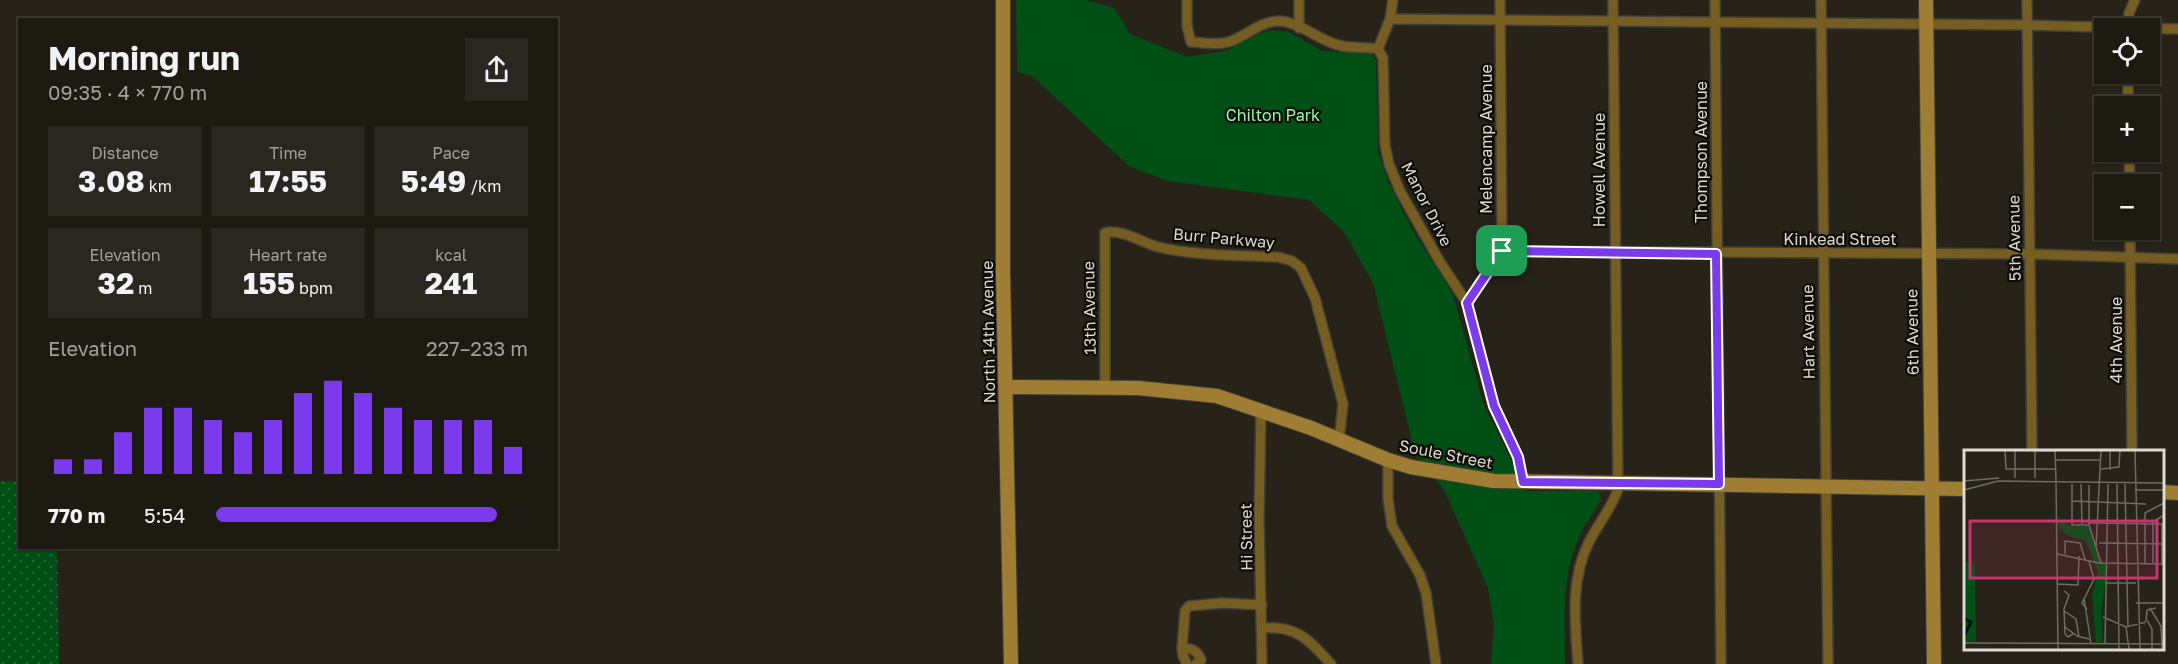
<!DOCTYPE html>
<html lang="en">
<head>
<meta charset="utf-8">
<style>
	body { margin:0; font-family:"Golos Text",sans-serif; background:#2a2720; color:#f1f3f6; height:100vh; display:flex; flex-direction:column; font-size:22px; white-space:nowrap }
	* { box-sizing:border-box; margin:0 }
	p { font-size:20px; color:#a0a19f }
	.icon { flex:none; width:33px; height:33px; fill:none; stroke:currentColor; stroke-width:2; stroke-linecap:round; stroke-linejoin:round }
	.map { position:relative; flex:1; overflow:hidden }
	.panel { position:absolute; left:18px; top:18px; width:540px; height:531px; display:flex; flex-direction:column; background:#1d1a12; border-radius:0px; box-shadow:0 2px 4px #0004,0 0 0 2px #3b3832 }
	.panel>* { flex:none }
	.tools { position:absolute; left:2094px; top:18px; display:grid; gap:12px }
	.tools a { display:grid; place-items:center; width:66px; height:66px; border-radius:0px; background:#1d1a12; box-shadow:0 2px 4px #0004,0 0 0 2px #3b3832; font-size:30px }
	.pin { position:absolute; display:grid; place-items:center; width:51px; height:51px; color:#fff; margin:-26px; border-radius:12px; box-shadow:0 3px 9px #0006 }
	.round { display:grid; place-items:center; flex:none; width:63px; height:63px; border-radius:0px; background:#2a2720 }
	.summary { display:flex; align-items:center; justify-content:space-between; height:102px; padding:0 30px }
	h1 { font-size:33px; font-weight:700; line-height:45px }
	.metrics { display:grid; grid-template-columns:repeat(3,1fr); gap:9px; height:102px; padding:6px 30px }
	.metrics div { display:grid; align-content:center; border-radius:0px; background:#2a2720; text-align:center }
	.metrics b { font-size:30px; font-weight:700 }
	.metrics small { font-size:16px; font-weight:400 }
	.metrics p { font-size:16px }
	.chart { height:168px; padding:12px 30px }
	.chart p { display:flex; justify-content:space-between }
	.chart svg { width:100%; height:108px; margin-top:6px; stroke:#7c3aed; stroke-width:6 }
	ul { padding:0 30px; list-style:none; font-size:20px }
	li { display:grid; grid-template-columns:96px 72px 1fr; align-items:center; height:45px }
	li i { height:15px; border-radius:8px; background:#7c3aed }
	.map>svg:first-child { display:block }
</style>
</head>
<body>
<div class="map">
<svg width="2178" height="664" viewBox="0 0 2178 664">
	<defs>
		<pattern id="grass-dots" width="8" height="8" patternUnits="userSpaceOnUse" patternTransform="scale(1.5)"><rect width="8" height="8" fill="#004f15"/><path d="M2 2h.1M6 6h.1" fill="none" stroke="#256836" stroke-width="1.8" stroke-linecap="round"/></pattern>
	</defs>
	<rect width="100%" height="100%" fill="#272318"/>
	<polygon fill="url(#grass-dots)" points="0,481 19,482 20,548 57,548 59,664 0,664"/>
	<path fill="#004f15" d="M1016 0H1085L1114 8 1130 34 1187 57 1226 51 1260 33 1274 30 1289 32 1322 51 1372 54 1376 61 1378 151 1388 181 1413 231 1453 294 1484 406 1527 491H1599L1601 501C1559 557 1565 598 1565 664H1491L1494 624 1488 588 1444 490 1415 453 1373 283 1344 232 1309 200 1167 181 1129 166 1032 76 1017 72Z"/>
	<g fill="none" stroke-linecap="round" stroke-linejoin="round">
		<g stroke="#444036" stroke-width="12">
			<g id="street">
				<path d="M1187 0V26L1191 42C1206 43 1223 46 1236 39 1251 32 1261 22 1278 21 1300 21 1320 42 1342 46 1353 48 1366 47 1378 49L1383 58 1385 145 1389 164 1400 191 1440 262 1467 303 1494 407 1518 457 1523 482"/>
				<polyline points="1299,0 1299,28"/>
				<polyline points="1715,0 1721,664"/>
				<polyline points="1821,0 1828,664"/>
				<polyline points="2027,0 2032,451"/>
				<polyline points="1390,19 2027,25 2178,29"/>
				<polyline points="2128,28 2129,13 2135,0"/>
				<polyline points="1378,49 1390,19 1393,0"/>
				<polyline points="2128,74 2128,106"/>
				<polyline points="2129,152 2130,184"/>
				<polyline points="2130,230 2132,451"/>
				<polyline points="1502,251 2029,254 2178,259"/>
				<polyline points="1467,303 1502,251 1500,0"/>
				<path d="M1105 387V233C1120 228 1143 243 1158 247 1196 256 1239 255 1278 257L1292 261 1301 268 1315 298 1343 404 1339 441"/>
				<polyline points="1261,409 1259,520 1262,664"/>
				<polyline points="1388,460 1388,499 1392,526 1420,575 1426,593 1436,664"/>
				<path d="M1262 628C1298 626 1308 639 1331 664"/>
				<polyline points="1182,648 1185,611 1189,606 1222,603 1262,605"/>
				<path d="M1187 664 1183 656 1182 648C1192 648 1198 651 1201 660L1196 664"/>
				<path d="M1578 664C1575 622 1570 580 1589 542 1598 524 1612 508 1618 489L1613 0"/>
			</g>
		</g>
		<g stroke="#444036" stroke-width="16">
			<g id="secondary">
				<polyline points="1003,0 1003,273 1011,664"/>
				<polyline points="1926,0 1934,664"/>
				<polyline points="1006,387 1138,388 1217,396 1311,428 1388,460 1411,467 1494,481 1965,489"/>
				<polyline points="2162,492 2178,493"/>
			</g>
		</g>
		<use href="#street" stroke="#765d21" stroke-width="9"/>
		<use href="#secondary" stroke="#9f7e33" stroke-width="14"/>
	</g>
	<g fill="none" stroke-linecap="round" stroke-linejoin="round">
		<g stroke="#fff" stroke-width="12">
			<polygon id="route" points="1502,251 1716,254 1719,484 1523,482 1518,457 1494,406 1467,303"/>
		</g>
		<use href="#route" stroke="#7c3aed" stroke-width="8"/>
	</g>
	<g text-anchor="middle" stroke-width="4.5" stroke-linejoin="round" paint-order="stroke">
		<g font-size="16" fill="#94faa0" stroke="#0f0d08">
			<text x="1273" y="121">Chilton Park</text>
		</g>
		<g font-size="16" fill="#dbd9d1" stroke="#0f0d08">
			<text transform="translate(1486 139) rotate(-90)" y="6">Melencamp Avenue</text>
			<text transform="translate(1701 152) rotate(-90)" y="6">Thompson Avenue</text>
			<text transform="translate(1599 170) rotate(-90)" y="6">Howell Avenue</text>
			<text transform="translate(1427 204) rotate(63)" y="6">Manor Drive</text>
			<text transform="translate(1224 238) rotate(5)" y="6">Burr Parkway</text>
			<text transform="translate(2014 238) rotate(-91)" y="6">5th Avenue</text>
			<text x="1840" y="245">Kinkead Street</text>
			<text transform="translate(1089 308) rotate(-91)" y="6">13th Avenue</text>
			<text transform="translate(988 332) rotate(-91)" y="6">North 14th Avenue</text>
			<text transform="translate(1808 332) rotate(-91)" y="6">Hart Avenue</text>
			<text transform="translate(1912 332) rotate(-91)" y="6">6th Avenue</text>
			<text transform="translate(2116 340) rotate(-90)" y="6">4th Avenue</text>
			<text transform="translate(1446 454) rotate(11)" y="6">Soule Street</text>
			<text transform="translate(1246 537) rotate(-91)" y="6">Hi Street</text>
		</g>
	</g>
	<g transform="translate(1964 450)">
		<rect width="200" height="200" fill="#272318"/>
		<path d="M0 112 11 113 12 192H0Z" fill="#004f15"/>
		<path d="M94 70 108 76H124L136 111 144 113 137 164 139 192 132 193 128 146 134 122 122 91 103 85 95 78Z" fill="#004f15"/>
		<path fill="none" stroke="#010f13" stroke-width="3" d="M0 168 7 172 0 186"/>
		<path fill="none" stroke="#6f6c62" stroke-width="1.5" d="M41 0 42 19H92M41 0 91 1M51 0V28M71 0V28M91 0 92 31M146 0V20M171 0 176 199M92 10H137M137 19 155 17 156 0M0 31 35 28M92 31 94 199M108 34V75H125L137 113M117 34 118 74M153 34 155 199M161 34 164 177M0 40 34 31 200 33M171 40H200M108 51 182 54M126 73 200 74M198 74V114M125 75V35M135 93 200 94M132 97 137 0M93 104 135 113 200 114M101 104V91L116 93 121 109M181 113V63L200 53M189 113V72L200 65M142 133H172M93 134 114 135 115 106M100 141 105 145 100 159 101 184 104 187 109 184M120 148 127 194M172 153H200M186 158 197 176 198 199M123 159 118 153 130 129 125 111M100 161 112 169 115 187M139 167 162 177 182 172M183 170 188 179V199M182 171 183 160 192 158M101 177 113 186 125 189M162 177 165 199M0 193 200 194M141 194 144 34"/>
		<path fill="#c6356d" fill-opacity="0.15" stroke="#c6356d" stroke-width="3" d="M6 71H193V128H6Z"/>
		<rect width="200" height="200" fill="none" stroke="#dbd9d1" stroke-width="3"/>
	</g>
</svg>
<div class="tools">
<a><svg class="icon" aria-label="locate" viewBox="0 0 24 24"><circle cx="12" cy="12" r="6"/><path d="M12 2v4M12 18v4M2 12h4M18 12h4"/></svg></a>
<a>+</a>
<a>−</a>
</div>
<div class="pin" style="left:1502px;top:251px;background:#1e9e55"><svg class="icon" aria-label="arrive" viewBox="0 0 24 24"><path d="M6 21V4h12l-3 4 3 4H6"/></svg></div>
<section class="panel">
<div class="summary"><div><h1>Morning run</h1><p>09:35 · 4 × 770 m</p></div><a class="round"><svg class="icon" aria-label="share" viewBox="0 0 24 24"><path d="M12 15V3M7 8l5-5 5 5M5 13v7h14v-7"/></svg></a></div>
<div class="metrics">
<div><p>Distance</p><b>3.08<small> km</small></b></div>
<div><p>Time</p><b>17:55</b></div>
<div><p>Pace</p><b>5:49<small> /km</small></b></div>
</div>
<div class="metrics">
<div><p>Elevation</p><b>32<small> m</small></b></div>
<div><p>Heart rate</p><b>155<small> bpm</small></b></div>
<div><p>kcal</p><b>241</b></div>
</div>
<div class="chart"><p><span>Elevation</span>227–233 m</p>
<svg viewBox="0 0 160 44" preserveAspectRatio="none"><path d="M5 44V38M15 44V38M25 44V27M35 44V17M45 44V17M55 44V22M65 44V27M75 44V22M85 44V11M95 44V6M105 44V11M115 44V17M125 44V22M135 44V22M145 44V22M155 44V33"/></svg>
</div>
<ul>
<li><b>770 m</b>5:54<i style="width:90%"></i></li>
</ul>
</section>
</div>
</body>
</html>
